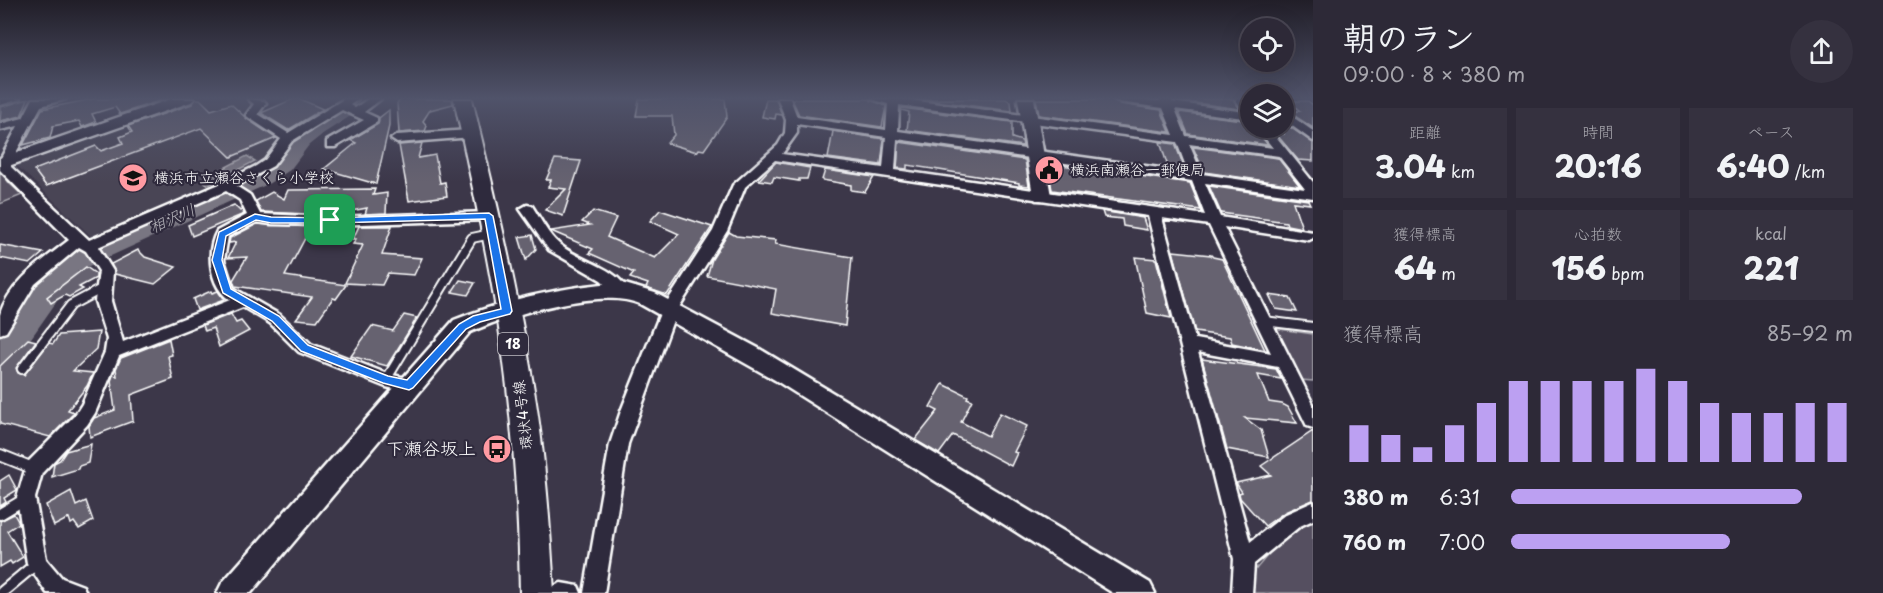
<!DOCTYPE html>
<html lang="ja">
<head>
<meta charset="utf-8">
<style>
	body { margin:0; font-family:"Playpen Sans","Klee One",sans-serif; background:#35313f; color:#f1f3f6; height:100vh; display:flex; flex-direction:column; font-size:22px; white-space:nowrap }
	* { box-sizing:border-box; margin:0 }
	p { font-size:20px; color:#a7a6ad }
	.icon { flex:none; width:33px; height:33px; fill:none; stroke:currentColor; stroke-width:2; stroke-linecap:round; stroke-linejoin:round }
	.map { position:relative; flex:1; overflow:hidden }
	.panel { display:flex; flex-direction:column; background:#2d2937; width:570px }
	.panel>* { flex:none }
	.controls { position:absolute; left:1240px; top:18px; display:grid; gap:12px }
	.controls a { display:grid; place-items:center; width:54px; height:54px; border-radius:50%; background:#2d2937; box-shadow:0 6px 24px #0002,0 0 0 2px #484552; font-size:30px }
	.pin { position:absolute; display:grid; place-items:center; width:51px; height:51px; color:#fff; margin:-26px; border-radius:12px; box-shadow:0 3px 9px #0006 }
	.round { display:grid; place-items:center; flex:none; width:63px; height:63px; border-radius:32px; background:#35313f }
	.summary { display:flex; align-items:center; justify-content:space-between; height:102px; padding:0 30px }
	h1 { font-size:33px; font-weight:800; line-height:45px }
	.stats { display:grid; grid-template-columns:repeat(3,1fr); gap:9px; height:102px; padding:6px 30px }
	.stats div { display:grid; align-content:center; border-radius:0px; background:#35313f; text-align:center }
	.stats b { font-size:30px; font-weight:800 }
	.stats small { font-size:16px; font-weight:400 }
	.stats p { font-size:16px }
	.chart { height:168px; padding:12px 30px }
	.chart p { display:flex; justify-content:space-between }
	.chart svg { width:100%; height:108px; margin-top:6px; stroke:#bca0f2; stroke-width:6 }
	ul { padding:0 30px; list-style:none; font-size:20px }
	li { display:grid; grid-template-columns:96px 72px 1fr; align-items:center; height:45px }
	li i { height:15px; border-radius:8px; background:#bca0f2 }
	main { display:flex; flex:1; min-height:0 }
	.map>svg:first-child { display:block }
</style>
</head>
<body>
<main>
<div class="map">
<svg width="1313" height="593" viewBox="0 0 1313 593">
	<rect width="100%" height="100%" fill="#3c3749"/>
	<filter id="ink" filterUnits="userSpaceOnUse"><feTurbulence type="fractalNoise" baseFrequency=".0167" numOctaves="2"/><feDisplacementMap in="SourceGraphic" scale="12" xChannelSelector="R" yChannelSelector="G"/><feConvolveMatrix kernelMatrix="1 2 1 2 8 2 1 2 1" color-interpolation-filters="sRGB"/></filter>
	<g filter="url(#ink)">
		<polygon fill="#494455" points="199,99 247,99 252,102 255,106 249,117 280,141 274,152 262,164 212,192 104,238 93,238 16,165 19,161"/>
		<g fill="#555060" stroke="#aaa8b0" stroke-width="1.5">
			<polygon points="0,169 9,183 22,195 0,204"/>
			<polygon points="1273,328 1313,334 1313,381 1301,380"/>
			<polygon points="1301,516 1313,524 1313,593 1252,593 1251,575"/>
		</g>
		<polygon fill="#797682" stroke="#afadb4" stroke-width="1.5" points="247,156 255,161 209,185 201,180"/>
		<g fill="none" stroke-linecap="round" stroke-linejoin="round">
			<polygon fill="#797682" fill-rule="evenodd" points="349,99 375,99 371,103 324,133 309,145 290,170 268,184 78,271 20,354 11,364 0,368 0,336 58,257 250,174 274,160 293,135 308,123"/>
		</g>
		<g fill="#666270" stroke="#fff" stroke-width="1.5">
			<polygon points="28,99 21,116 0,121 1,107"/>
			<polygon points="93,99 164,99 120,114 115,107 92,114 96,122 82,127 79,121 53,126 50,138 23,145 42,109"/>
			<polygon points="196,99 200,99 211,110 231,104 247,119 276,138 231,157 201,128 46,186 34,170 96,146 101,151 123,143 120,137 132,132 128,126 192,104"/>
			<polygon points="293,99 300,99 323,109 288,130 261,113"/>
			<polygon points="402,99 452,99 453,104 430,110 423,121 427,126 425,131 399,133 397,103"/>
			<polygon points="639,99 725,99 727,117 704,150 699,149 697,152 667,143 674,135 672,116 636,116"/>
			<polygon points="766,99 776,99 782,115 776,114 775,119 762,117"/>
			<polygon points="792,99 870,99 886,106 882,127 799,115"/>
			<polygon points="920,99 1006,99 1011,102 1012,111"/>
			<polygon points="1036,99 1112,99 1120,104 1161,110 1170,132 1039,115"/>
			<polygon points="1173,99 1233,99 1240,109 1174,100"/>
			<polygon points="1289,101 1308,101 1313,105 1313,128 1287,111 1300,111"/>
			<polygon points="901,108 1012,122 1012,138 1022,141 1023,146 907,130 909,112 901,110"/>
			<polygon points="389,110 389,126 376,184 324,169 356,143 350,140 378,124 379,118"/>
			<polygon points="1179,112 1251,121 1251,128 1255,128 1268,145 1188,134"/>
			<polygon points="1284,123 1313,143 1313,161 1298,160 1276,134 1284,134"/>
			<polygon points="833,131 884,139 881,165 828,158"/>
			<polygon points="899,142 1025,160 1029,186 1019,185 1019,183 933,169 907,165 907,169 897,168"/>
			<polygon points="1160,142 1175,144 1185,169 1168,167"/>
			<polygon points="422,143 418,158 435,155 440,183 445,182 447,196 409,201 399,145"/>
			<polygon points="1193,147 1278,158 1300,186 1204,172"/>
			<polygon points="555,159 581,161 563,216 545,210 566,189 548,187 551,180 546,180"/>
			<polygon points="776,162 810,168 807,179 799,179 799,181 774,177 772,182 759,180"/>
			<polygon points="1047,163 1190,183 1201,210 1052,190"/>
			<polygon points="825,170 874,177 865,192 851,190 851,185 822,180"/>
			<polygon points="1209,186 1308,200 1310,204 1293,202 1302,228 1287,225 1286,222 1221,213"/>
			<polygon points="375,189 373,195 387,193 386,213 365,214 367,208 330,215 261,212 256,201 272,192 284,199 288,190"/>
			<polygon points="234,205 240,211 242,209 244,214 192,236 188,225"/>
			<polygon points="660,210 712,227 667,295 646,288 648,284 630,278 634,273 589,253 593,249 551,231 590,225 582,222 593,211 616,218 607,237 655,258 679,234 650,221"/>
			<polygon points="1102,211 1143,218 1147,230 1123,226 1122,219 1104,217"/>
			<polygon points="257,224 311,227 285,276 346,285 336,299 333,298 317,321 296,319 312,297 235,286 233,280 247,257 228,258 236,242 229,243 230,238"/>
			<polygon points="359,226 392,226 382,255 422,258 414,275 388,273 382,285 345,283 363,245 353,244 356,239 353,239"/>
			<polygon points="729,232 736,236 776,240 775,244 852,257 845,326 772,313 776,289 707,276 712,259"/>
			<polygon points="532,235 536,249 526,260 519,237"/>
			<polygon points="0,245 43,253 30,264 0,258"/>
			<polygon points="138,250 145,257 176,267 155,284 115,274 111,264"/>
			<polygon points="1173,251 1211,255 1213,257 1222,259 1265,350 1232,343 1230,337 1195,332"/>
			<polygon points="1135,257 1156,259 1171,318 1147,313"/>
			<polygon points="86,267 96,274 96,278 79,287 83,289 69,297 65,295 51,303 47,297"/>
			<polygon points="460,280 475,283 468,295 452,292"/>
			<polygon points="211,291 212,293 218,291 224,300 197,310 193,299"/>
			<polygon points="1269,295 1290,298 1297,312 1276,309"/>
			<polygon points="231,314 236,323 241,321 249,331 219,347 213,328 205,331 203,325"/>
			<polygon points="404,315 417,318 387,366 351,356 372,326 393,331"/>
			<polygon points="99,332 96,349 73,371 93,373 87,386 68,410 74,412 73,414 50,437 0,424 0,366 28,339 36,341 16,368 18,373 24,375 49,343 53,344 59,335"/>
			<polygon points="169,339 172,355 168,356 173,379 131,395 133,421 90,437 89,426 94,418 115,410 111,381 113,375 117,376 116,369 121,358"/>
			<polygon points="1202,359 1276,369 1281,379 1258,375 1269,402 1282,404 1288,407 1297,423 1245,418 1261,430 1269,457 1227,449"/>
			<polygon points="943,384 968,396 967,398 972,400 961,422 988,436 1000,413 1027,426 1014,452 1017,453 1011,466 953,435 939,454 915,440 938,411 930,407"/>
			<polygon points="1313,431 1313,500 1285,512 1265,526 1240,498 1239,493 1242,492 1236,483 1271,475 1261,466"/>
			<polygon points="91,444 88,463 79,466 78,469 52,477 54,463 60,460 66,451"/>
			<polygon points="9,475 17,490 4,498 6,502 0,506 0,481"/>
			<polygon points="71,491 76,506 86,501 93,521 79,529 74,522 71,524 69,518 54,526 46,505"/>
			<polygon points="14,514 19,523 7,531 23,557 12,564 10,561 0,567 0,521"/>
		</g>
		<g fill="none" stroke-linecap="round" stroke-linejoin="round">
			<g stroke="#fff" stroke-width="12">
				<g id="lane-far1">
					<polyline points="1264,321 1313,327"/>
					<polyline points="22,369 71,305 103,288"/>
					<polyline points="386,380 472,238 491,234"/>
				</g>
			</g>
			<g stroke="#fff" stroke-width="14">
				<g id="lane">
					<polyline points="0,455 35,469"/>
					<polyline points="0,514 25,499"/>
					<polyline points="1,593 37,563"/>
				</g>
			</g>
			<g stroke="#fff" stroke-width="5">
				<g id="street">
					<polygon points="0,99 20,99 0,105"/>
					<path d="M33 99H66L41 106 11 162V167L89 240 222 183 256 166 265 160 281 139 248 117 246 115 254 104 248 99 264 101 266 103 258 114 288 133 344 99H358L350 105 355 108 368 99H381L364 112 377 118V122L335 147H327V141L364 120 342 110 292 141 273 166 236 186 250 195 260 214 330 217 489 212 496 216 489 220 330 225 271 224 257 222 228 236 224 260 233 288 280 315 311 344 388 374 415 380 417 385 415 390 409 392 386 387 299 352 270 323 243 307 119 356 95 413 87 425 42 473 35 498 46 559 62 578 83 586 86 593H47L27 563 17 498 27 463 75 415 82 404 105 352 107 339 95 301 99 271 86 251 79 247 35 284 6 332 0 334C0 328 0 320 0 315 8 283 45 259 69 240L0 170V160L18 126 0 130V124L23 118ZM226 191 240 200 247 215 217 231C206 251 209 287 230 300L123 342 111 301 113 271 98 247Z"/>
					<path d="M778 99H790L797 117 886 130 888 104 872 99H903L1174 135 1163 108 1120 102 1114 99 1160 101 1159 99H1171L1172 102 1245 112 1235 99H1247L1251 104V119L1175 109 1186 136 1273 148 1257 128H1269L1313 182V198L1205 183 1220 217 1313 232V238L1309 240 1224 227 1313 404V428L1307 426 1278 367 1198 352 1250 542 1286 514 1313 502V520L1300 526 1254 564 1252 593H1232L1234 559 1148 216 775 160 745 187 727 231 676 312 628 444 604 593H584L610 444 621 411 661 311 713 231 733 185 778 145 785 133 786 120ZM899 105 1177 142 1188 172 898 131ZM797 124 886 137 883 168 782 154 797 133ZM897 139 1192 181 1205 215 895 170ZM1189 144 1279 156 1305 189 1202 174ZM1162 218 1209 225 1271 353 1195 339Z"/>
					<polygon points="1284,111 1313,131 1313,141 1284,120"/>
					<polygon points="469,130 473,131 473,137 397,143 391,139 397,135"/>
					<path d="M527 205 532 206C540 218 548 235 559 244 580 262 613 265 628 290L626 294H616L601 280 549 250 520 209Z"/>
					<polygon points="561,583 578,586 581,593 551,593 554,586"/>
				</g>
			</g>
			<g stroke="#fff" stroke-width="5">
				<g id="secondary">
					<polygon points="171,99 194,99 191,102 0,169 0,158"/>
					<polygon points="1018,99 1034,99 1051,196 1048,200 1036,200 1033,196"/>
					<path d="M612 283 625 284 655 293 758 348 1150 583 1155 593H1113L775 380 640 304C601 287 509 315 470 332L251 593H217L222 583 454 320C504 300 558 288 612 283Z"/>
				</g>
			</g>
			<g stroke="#fff" stroke-width="4">
				<path id="primary" d="M454 99H472C495 194 517 288 533 384 545 453 550 523 554 593H520C519 524 515 456 507 387 496 290 474 194 454 99Z"/>
			</g>
			<use href="#lane-far1" stroke="#2f2a3d" stroke-width="8"/>
			<use href="#lane" stroke="#2f2a3d" stroke-width="10"/>
			<use href="#street" fill="#2f2a3d" fill-rule="evenodd"/>
			<use href="#secondary" fill="#2f2a3d" fill-rule="evenodd"/>
			<use href="#primary" fill="#2f2a3d" fill-rule="evenodd"/>
		</g>
	</g>
	<linearGradient id="sky" x2="0" y2="1"><stop stop-color="#211e28"/><stop offset="0.54" stop-color="#50536a"/><stop offset="1" stop-color="#50536a" stop-opacity="0"/></linearGradient>
	<rect width="1313" height="182" fill="url(#sky)"/>
	<path fill="#1a73e8" stroke="#fff" stroke-width="1.5" fill-rule="evenodd" d="M489 213 493 216 512 311 510 314 480 322 466 329 413 388 409 390 383 383 301 351 272 321 223 293 212 260 219 232 255 214 271 217 330 218ZM485 219 501 309 473 316 459 324 407 380 388 376 308 345 279 316 231 289 222 260 226 236 256 220 271 223H330Z"/>
	<defs>
		<g id="civic-disc" transform="scale(1.5)"><circle r="9.5" fill="#ff9aa2" stroke="#2f2a3d"/><path d="M-.6-6.5H3V-4.5H.6V-3L4-1V1h2V6H-6V1h2V-1L-.6-3ZM-1.2 2.5V6h2.4V2.5Z" fill="#111"/></g>
		<g id="school-disc" transform="scale(1.5)"><circle r="9.5" fill="#ff9aa2" stroke="#2f2a3d"/><path d="M0-5L7-2L0 1L-7-2ZM-4 1L0 2.5L4 1V4Q0 6-4 4Z" fill="#111"/></g>
		<g id="bus-disc" transform="scale(1.5)"><circle r="9.5" fill="#ff9aa2" stroke="#2f2a3d"/><path d="M-5-6H5V4H4V6H2V4H-2V6H-4V4H-5ZM-3.5-4V0h7V-4ZM-3.5 1.2v1.5H-2V1.2ZM2 1.2v1.5H3.5V1.2Z" fill="#111"/></g>
	</defs>
	<g fill-rule="evenodd">
		<use href="#civic-disc" x="1049" y="170"/>
		<use href="#school-disc" x="133" y="178"/>
		<use href="#bus-disc" x="497" y="449"/>
	</g>
	<g text-anchor="middle" stroke-width="4.5" stroke-linejoin="round" paint-order="stroke">
		<rect fill="#2f2a3d" stroke="#c1bfc5" stroke-width="1.5" x="498" y="333" width="30" height="22" rx="4.5"/>
		<g font-size="14" font-weight="bold" fill="#fff">
			<text x="513" y="349">18</text>
		</g>
		<g font-size="15" fill="#fff" stroke="#2f2a3d" text-anchor="start">
			<text x="1070" y="175">横浜南瀬谷一郵便局</text>
			<text x="154" y="183">横浜市立瀬谷さくら小学校</text>
		</g>
		<g font-size="15" fill="#fff" stroke="#2f2a3d">
			<text transform="translate(523 415) rotate(-97)" y="5">環状4号線</text>
		</g>
		<g font-size="16" font-style="italic" fill="#b5b4ba" stroke="#2f2a3d">
			<text transform="translate(172 218) rotate(-24)" y="6">相沢川</text>
		</g>
		<g font-size="18" fill="#fff" stroke="#2f2a3d" text-anchor="end">
			<text x="476" y="455">下瀬谷坂上</text>
		</g>
	</g>
</svg>
<div class="controls">
<a><svg class="icon" aria-label="locate" viewBox="0 0 24 24"><circle cx="12" cy="12" r="6"/><path d="M12 2v4M12 18v4M2 12h4M18 12h4"/></svg></a>
<a><svg class="icon" aria-label="layers" viewBox="0 0 24 24"><path d="M12 4l9 5-9 5-9-5zM3 14l9 5 9-5"/></svg></a>
</div>
<div class="pin" style="left:330px;top:220px;background:#1e9e55"><svg class="icon" aria-label="arrive" viewBox="0 0 24 24"><path d="M6 21V4h12l-3 4 3 4H6"/></svg></div>
</div>
<section class="panel">
<div class="summary"><div><h1>朝のラン</h1><p>09:00 · 8 × 380 m</p></div><a class="round"><svg class="icon" aria-label="share" viewBox="0 0 24 24"><path d="M12 15V3M7 8l5-5 5 5M5 13v7h14v-7"/></svg></a></div>
<div class="stats">
<div><p>距離</p><b>3.04<small> km</small></b></div>
<div><p>時間</p><b>20:16</b></div>
<div><p>ペース</p><b>6:40<small> /km</small></b></div>
</div>
<div class="stats">
<div><p>獲得標高</p><b>64<small> m</small></b></div>
<div><p>心拍数</p><b>156<small> bpm</small></b></div>
<div><p>kcal</p><b>221</b></div>
</div>
<div class="chart"><p><span>獲得標高</span>85–92 m</p>
<svg viewBox="0 0 160 44" preserveAspectRatio="none"><path d="M5 44V29M15 44V33M25 44V38M35 44V29M45 44V20M55 44V11M65 44V11M75 44V11M85 44V11M95 44V6M105 44V11M115 44V20M125 44V24M135 44V24M145 44V20M155 44V20"/></svg>
</div>
<ul>
<li><b>380 m</b>6:31<i style="width:85%"></i></li>
<li><b>760 m</b>7:00<i style="width:64%"></i></li>
</ul>
</section>
</main>
</body>
</html>
